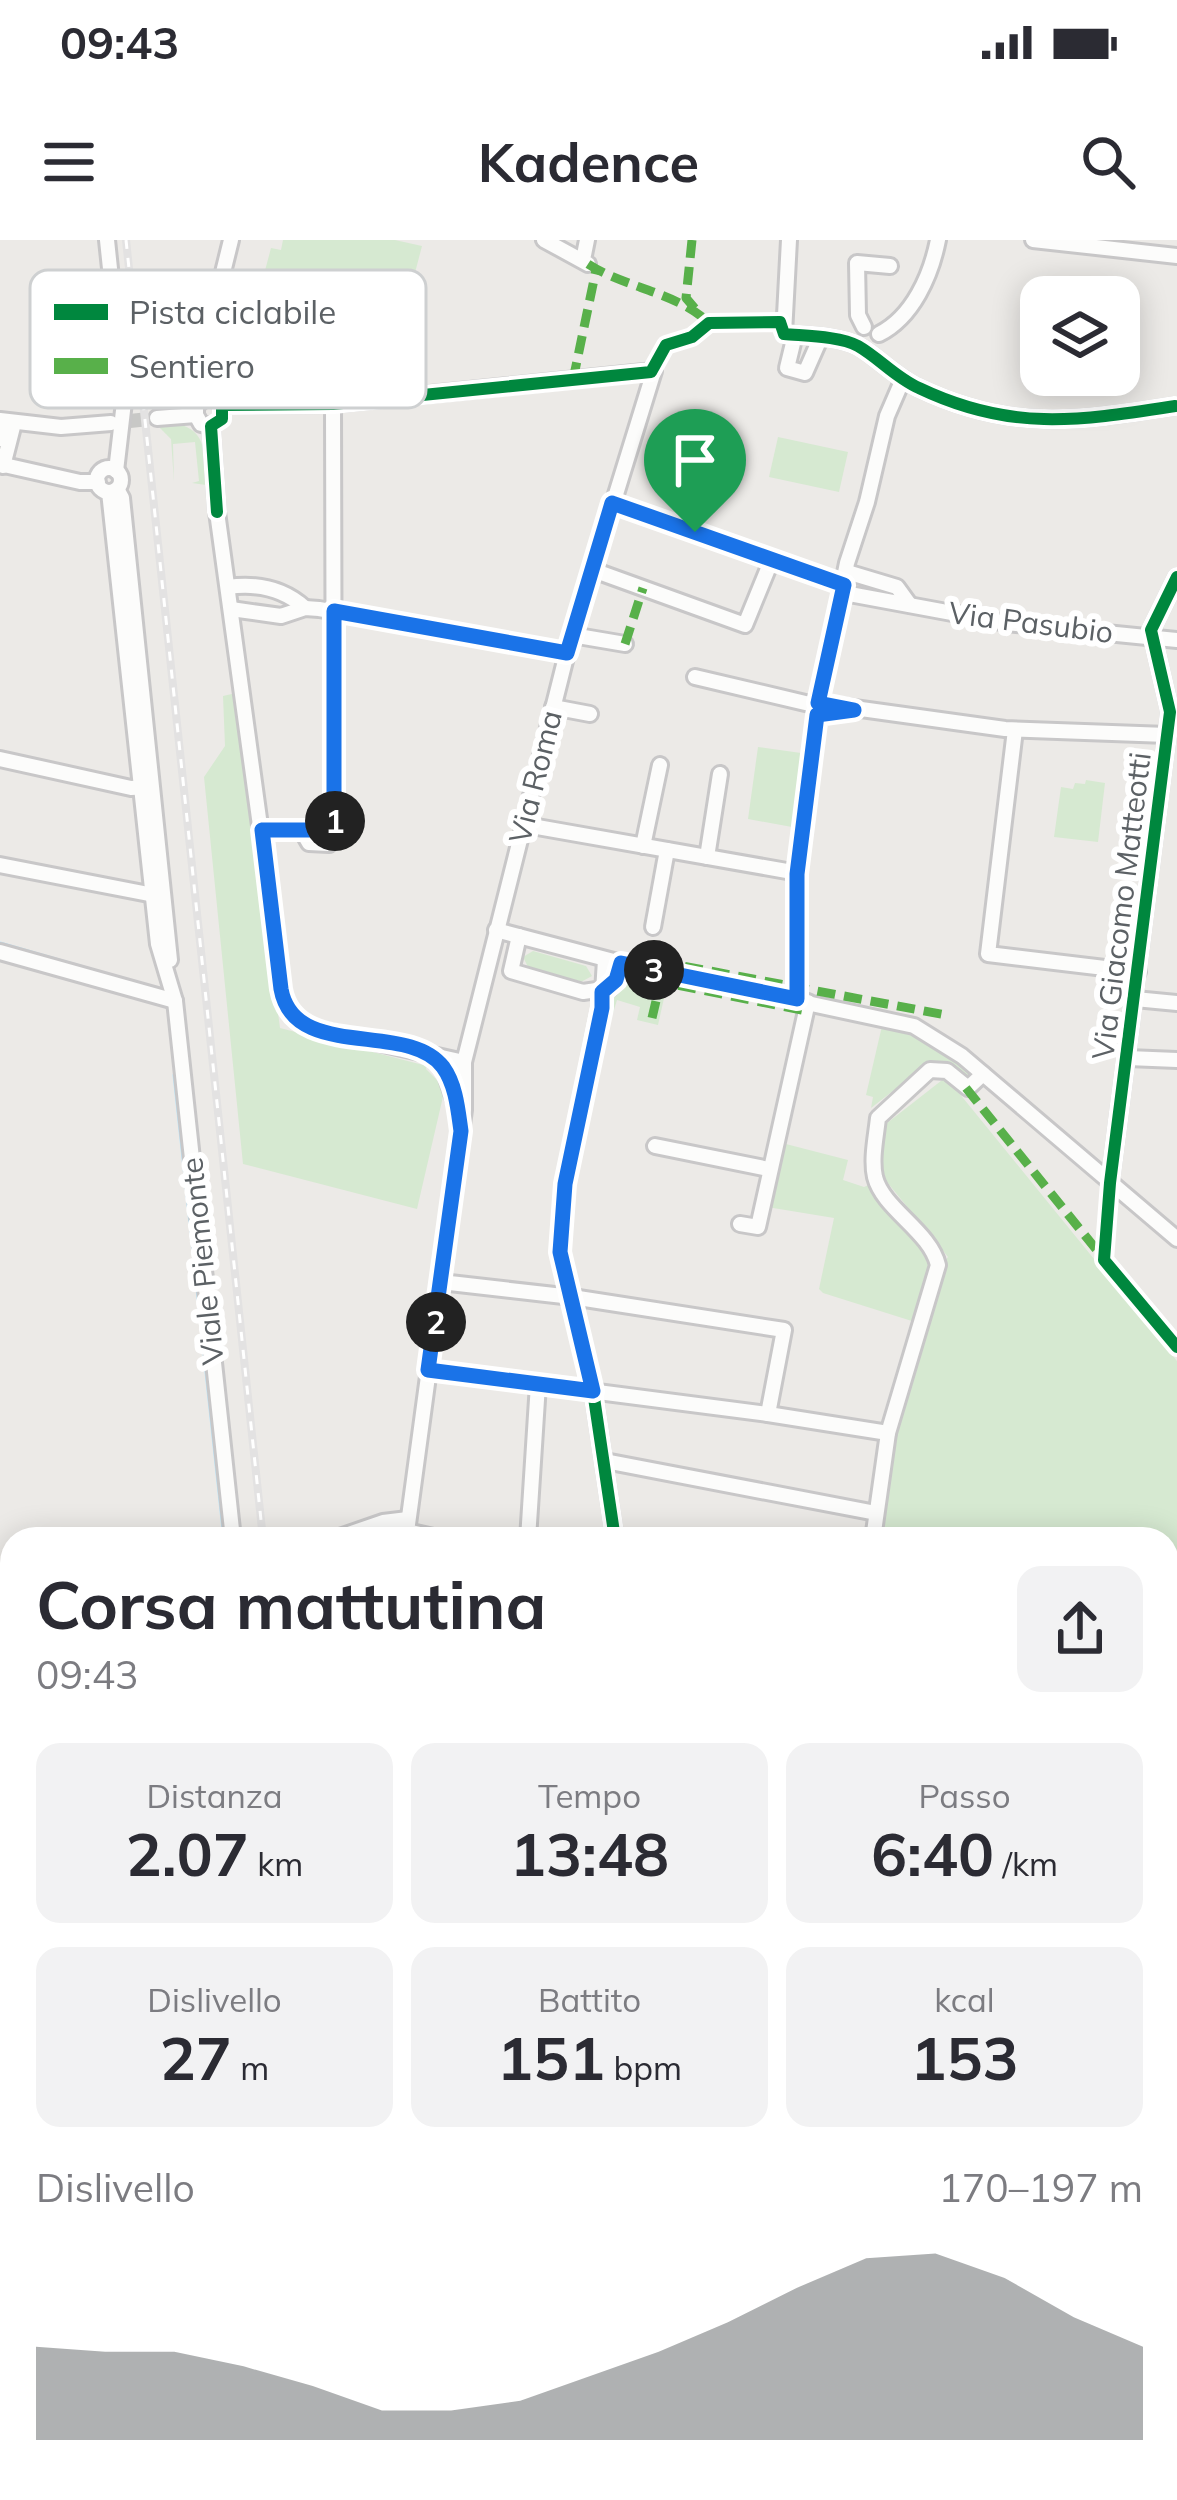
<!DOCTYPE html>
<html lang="it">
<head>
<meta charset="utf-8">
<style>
	body { margin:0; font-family:Mulish,sans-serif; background:#f2f2f3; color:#2b2b33; height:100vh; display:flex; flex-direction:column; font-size:45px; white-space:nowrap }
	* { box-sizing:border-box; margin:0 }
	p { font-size:39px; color:#7c7c81 }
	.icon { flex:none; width:66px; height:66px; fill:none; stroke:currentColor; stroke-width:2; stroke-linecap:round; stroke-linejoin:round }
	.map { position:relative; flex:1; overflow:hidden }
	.drawer { position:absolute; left:0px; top:1287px; width:1179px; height:975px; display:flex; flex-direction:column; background:#fff; border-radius:36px 36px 0 0; box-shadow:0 6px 30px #0003 }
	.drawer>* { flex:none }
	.controls { position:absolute; left:1020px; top:36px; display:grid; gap:24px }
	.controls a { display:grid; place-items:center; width:120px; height:120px; border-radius:24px; background:#fff; box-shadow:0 6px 30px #0003; font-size:60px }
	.pin { position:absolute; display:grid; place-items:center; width:102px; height:102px; color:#fff; margin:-123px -51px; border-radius:50% 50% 50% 0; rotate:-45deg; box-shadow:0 0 12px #0007 }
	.pin .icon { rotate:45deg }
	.km { position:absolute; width:60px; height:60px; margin:-30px; border-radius:50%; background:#222; color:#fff; font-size:33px; line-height:60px; text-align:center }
	.round { display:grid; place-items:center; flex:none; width:126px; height:126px; border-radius:24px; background:#f2f2f3 }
	.overview { display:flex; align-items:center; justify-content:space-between; height:204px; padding:0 36px }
	h1 { font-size:66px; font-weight:700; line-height:90px }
	.stats { display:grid; grid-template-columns:repeat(3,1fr); gap:18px; height:204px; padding:12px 36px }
	.stats div { display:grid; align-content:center; border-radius:24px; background:#f2f2f3; text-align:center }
	.stats b { font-size:60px; font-weight:700 }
	.stats small { font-size:33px; font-weight:400 }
	.stats p { font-size:33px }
	.chart { height:336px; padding:24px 36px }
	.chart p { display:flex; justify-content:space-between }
	.chart svg { width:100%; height:216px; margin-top:12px; fill:#8e9192; opacity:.7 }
	.status { display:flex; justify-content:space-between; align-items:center; height:84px; padding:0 60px; background:#fff; direction:ltr }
	.status svg { height:33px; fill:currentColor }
	header { display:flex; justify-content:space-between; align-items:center; height:156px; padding:0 36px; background:#fff; font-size:54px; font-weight:700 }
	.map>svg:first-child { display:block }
</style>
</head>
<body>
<div class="status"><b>09:43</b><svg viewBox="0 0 49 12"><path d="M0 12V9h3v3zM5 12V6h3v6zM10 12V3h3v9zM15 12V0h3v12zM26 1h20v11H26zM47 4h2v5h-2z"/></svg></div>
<header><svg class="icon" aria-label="menu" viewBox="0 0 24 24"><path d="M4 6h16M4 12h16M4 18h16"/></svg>Kadence<svg class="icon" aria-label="search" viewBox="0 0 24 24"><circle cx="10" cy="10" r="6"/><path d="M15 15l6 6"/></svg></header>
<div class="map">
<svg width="1177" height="2260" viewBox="0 0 1177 2260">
	<rect width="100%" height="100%" fill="#eceae7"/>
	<g fill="#d6e9d1">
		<polygon points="283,0 395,0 422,6 398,98 361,96 360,90 304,90 303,73 289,73 289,89 279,89 280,157 229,158 213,148 214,108 226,50 258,57 271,8 281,10"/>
		<path d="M182 185C209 194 204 221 206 245L192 243 199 241 195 202 173 204 174 242 171 199 158 186Z"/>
		<polygon points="778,197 848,212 839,252 769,237"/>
		<polygon points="236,453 280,788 427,826 426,829 445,848 417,969 243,924 204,537 225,506 223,456"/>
		<polygon points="758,507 801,513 792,587 748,579"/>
		<polygon points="1086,540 1105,543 1098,602 1054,597 1061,547 1073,549 1075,543 1085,544"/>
		<polygon points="533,711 586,726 592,736 581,742 528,727 523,717"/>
		<polygon points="630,735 667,745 658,785 637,780 640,767 617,760 613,773 606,771 618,743"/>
		<polygon points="882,786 925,799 972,834 970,839 930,822 871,868 873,857 866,855"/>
		<polygon points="946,837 1177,1121 1177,1866 1167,1867 1167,1299 877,1299 890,1198 942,1024 948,1017 878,931 882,887"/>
		<polygon points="782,903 848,920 843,940 864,947 871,944 934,1019 915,1082 823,1053 819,1049 834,978 767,967"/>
		<polygon points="1167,2093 1177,2093 1177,2260 1020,2260 1020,2250 1025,2250 1026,2258 1027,2250 1167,2250"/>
		<polygon points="12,2111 12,2250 275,2250 273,2260 0,2260 0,2130 3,2130"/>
		<polygon points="392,2250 662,2250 661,2260 393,2260"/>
	</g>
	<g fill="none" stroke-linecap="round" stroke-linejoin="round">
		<g stroke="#bae4f8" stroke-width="3">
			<polyline points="0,703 149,746"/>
			<polyline points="174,835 224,1299"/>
			<polyline points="1167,1859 1177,1858"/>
			<polyline points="378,2250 379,2260"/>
			<polyline points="384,2250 385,2260"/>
			<polyline points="684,2253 684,2250"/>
			<polyline points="1026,2260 1026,2250"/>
		</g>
		<polyline stroke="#c8c8c6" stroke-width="14" stroke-dasharray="14 7" stroke-linecap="butt" points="130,181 157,178"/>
		<g stroke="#c8c7c8" stroke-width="20">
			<g id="minor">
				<polyline points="107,0 124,162 116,231"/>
				<polyline points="544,0 588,24"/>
				<path d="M789 0 784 94C805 96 840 96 858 106 879 118 896 138 919 148 1011 192 1078 181 1175 166"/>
				<polyline points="1033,0 1177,16"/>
				<polyline points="579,18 584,15 587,0"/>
				<polyline points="864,87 858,75 857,23 890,26"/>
				<path d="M879 94C913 77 931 35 938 0"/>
				<polyline points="795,95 787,128 805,133 820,99"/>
				<polyline points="204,159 215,159 222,165 333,164 654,131 567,413 464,822 464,870 406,1299"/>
				<polyline points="204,159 213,73 231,0"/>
				<polyline points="204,159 196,166 196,175 201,184 211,186"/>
				<polyline points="157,178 196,175"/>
				<polyline points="0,180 61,187 111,183"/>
				<polyline points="211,186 217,272 284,761 295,778 312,788 464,822"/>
				<polyline points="0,199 5,182"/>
				<polyline points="0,224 80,242 98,242"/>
				<polyline points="3,226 14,183"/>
				<circle cx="109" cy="240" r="12"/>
				<polyline points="117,249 122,258 170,720"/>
				<polyline points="109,252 158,704 175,761 233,1299"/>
				<polyline points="612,263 845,345"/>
				<polyline points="593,330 745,385 772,319"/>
				<polyline points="847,332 897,347 910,365"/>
				<path d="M228 347C257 343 283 348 305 368"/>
				<polyline points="844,353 1006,383 1177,400"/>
				<polyline points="231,369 281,376 305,368 319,369 567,413"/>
				<polyline points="572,395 625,404"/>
				<polyline points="695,437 818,466"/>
				<polyline points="818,463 1005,489 1167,495"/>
				<polyline points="553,467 590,474"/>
				<polyline points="1015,490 988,714 1138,732"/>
				<polyline points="0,519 131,548 149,547"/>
				<polyline points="526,585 798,633"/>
				<polyline points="262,589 332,591"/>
				<polyline points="302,591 309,603 329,604 334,597 333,164"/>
				<polyline points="643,606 660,525"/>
				<polyline points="707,617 720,534"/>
				<polyline points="0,625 159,656"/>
				<polyline points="653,687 667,610"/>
				<polyline points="496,690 621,723 914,786 962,816 1177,999"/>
				<polyline points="519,696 511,731 583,752 610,748 621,723"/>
				<polyline points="0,712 175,761"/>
				<polyline points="605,720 602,768 565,944 560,1012 593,1151 615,1299"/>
				<polyline points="797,759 798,633 818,466 847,323 867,262 887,176 903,139"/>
				<polyline points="1135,759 1177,763"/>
				<polyline points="429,816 444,829 459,874"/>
				<polyline points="1128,818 1177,820"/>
				<polyline points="655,906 769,929"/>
				<polyline points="1110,943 1170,472 1151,390 1177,337"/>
				<polyline points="740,984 758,987 808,762"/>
				<polyline points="441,1042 572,1057 784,1090 768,1174"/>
				<polyline points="428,1130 768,1174 888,1193"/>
				<polyline points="605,1221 876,1273"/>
				<polyline points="407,1291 442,1299"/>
				<polyline points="334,1299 383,1282 408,1279"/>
				<polyline points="528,1299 538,1144"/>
				<path d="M873 1299 888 1193 938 1025C930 991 883 969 875 937 871 919 876 897 878 878L930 830 947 831 968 848 983 834"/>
				<polyline points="0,1591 12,1594"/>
				<polyline points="0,1841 12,1844"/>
				<polyline points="0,1976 12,1952"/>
				<polyline points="1017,2250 1017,2260"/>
				<polyline points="283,2260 284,2250"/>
				<polyline points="669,2260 669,2250"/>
			</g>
		</g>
		<g stroke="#d5c8b3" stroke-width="22">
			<g id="major">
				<polyline points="1167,1874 1177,1872"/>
				<polyline points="0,2016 12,2015"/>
			</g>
		</g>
		<use href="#minor" stroke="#fcfcfb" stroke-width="14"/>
		<use href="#major" stroke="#f3efe8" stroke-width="16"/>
		<g stroke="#e3e2e2" stroke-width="8">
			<g id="rail">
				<polyline points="126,0 263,1299"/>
				<polyline points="363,2250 364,2260"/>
			</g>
		</g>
		<use href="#rail" stroke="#fff" stroke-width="3" stroke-dasharray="9" stroke-linecap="butt"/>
		<g stroke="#58b04a" stroke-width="9" stroke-dasharray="18 9" stroke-linecap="butt">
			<polyline points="692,0 686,58 697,71"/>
			<path d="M588 24C625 48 677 52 709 83"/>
			<polyline points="573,140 596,30"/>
			<polyline points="625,404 643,348"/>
			<polyline points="652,740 806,771"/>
			<polyline points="648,741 651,742 656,721 946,775"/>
			<polyline points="651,742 660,744 652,778"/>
			<polyline points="966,848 1104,1019"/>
		</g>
		<g stroke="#fff" stroke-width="20">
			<g id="cycleway">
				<path d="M217 272 211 186 222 179V165L333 164 651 132 666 105 692 97 709 83 780 82 784 94C805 96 840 96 858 106 879 118 896 138 919 148 1011 192 1078 181 1175 166"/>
				<polyline points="1177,337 1151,390 1170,472 1110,943 1104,1020 1177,1107"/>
				<polyline points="603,752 565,944 560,1012 593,1151 615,1299"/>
			</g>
		</g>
		<use href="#cycleway" stroke="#00873e" stroke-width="12"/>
	</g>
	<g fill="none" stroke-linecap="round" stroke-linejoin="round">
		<g stroke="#fff" stroke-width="24">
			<path id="route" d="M612 263 844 345 818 463 854 470 817 475 797 634V759L621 723 616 740 602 752V768L565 944 560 1012 593 1151 428 1130 461 891C458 870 456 845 443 827 408 780 294 822 281 749L262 590H332L334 584V371L567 413Z"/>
		</g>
		<use href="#route" stroke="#1a73e8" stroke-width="15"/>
	</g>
	<g text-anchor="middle" stroke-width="12" stroke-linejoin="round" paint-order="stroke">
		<g font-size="30" fill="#5c6165" stroke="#fff">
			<text transform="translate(1031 383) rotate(7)" y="10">Via Pasubio</text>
			<text transform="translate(536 537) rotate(-76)" y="10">Via Roma</text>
			<text transform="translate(1122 666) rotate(-83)" y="10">Via Giacomo Matteotti</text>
			<text transform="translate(203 1021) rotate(-96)" y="10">Viale Piemonte</text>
		</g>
	</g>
	<rect x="30" y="30" width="396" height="138" rx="18" fill="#fff" stroke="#ced0d1" stroke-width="3"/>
	<rect x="54" y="64" width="54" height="16" fill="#00873e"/>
	<rect x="54" y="118" width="54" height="16" fill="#58b04a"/>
	<g font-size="33" fill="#5c6165">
		<text x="129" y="84">Pista ciclabile</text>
		<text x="129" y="138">Sentiero</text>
	</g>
</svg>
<div class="controls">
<a><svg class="icon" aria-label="layers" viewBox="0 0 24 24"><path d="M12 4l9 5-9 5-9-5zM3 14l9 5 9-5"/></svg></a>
</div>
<div class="pin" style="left:695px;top:292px;background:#1e9e55"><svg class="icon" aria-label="arrive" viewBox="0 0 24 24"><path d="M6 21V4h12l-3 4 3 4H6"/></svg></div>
<b class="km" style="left:335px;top:581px">1</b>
<b class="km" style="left:436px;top:1082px">2</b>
<b class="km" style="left:654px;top:730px">3</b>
<section class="drawer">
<div class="overview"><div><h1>Corsa mattutina</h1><p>09:43</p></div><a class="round"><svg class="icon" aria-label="share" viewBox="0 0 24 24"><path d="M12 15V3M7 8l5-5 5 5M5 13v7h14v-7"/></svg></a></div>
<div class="stats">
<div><p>Distanza</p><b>2.07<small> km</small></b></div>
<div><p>Tempo</p><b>13:48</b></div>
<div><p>Passo</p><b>6:40<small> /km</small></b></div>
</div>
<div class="stats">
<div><p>Dislivello</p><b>27<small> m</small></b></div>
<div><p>Battito</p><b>151<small> bpm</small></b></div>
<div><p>kcal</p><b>153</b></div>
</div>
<div class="chart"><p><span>Dislivello</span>170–197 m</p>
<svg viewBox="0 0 160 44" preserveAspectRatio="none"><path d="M0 44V25L10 26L20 26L30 29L40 33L50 38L60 38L70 36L80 31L90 26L100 20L110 13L120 7L130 6L140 11L150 19L160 25V44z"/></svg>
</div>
</section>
</div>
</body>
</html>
